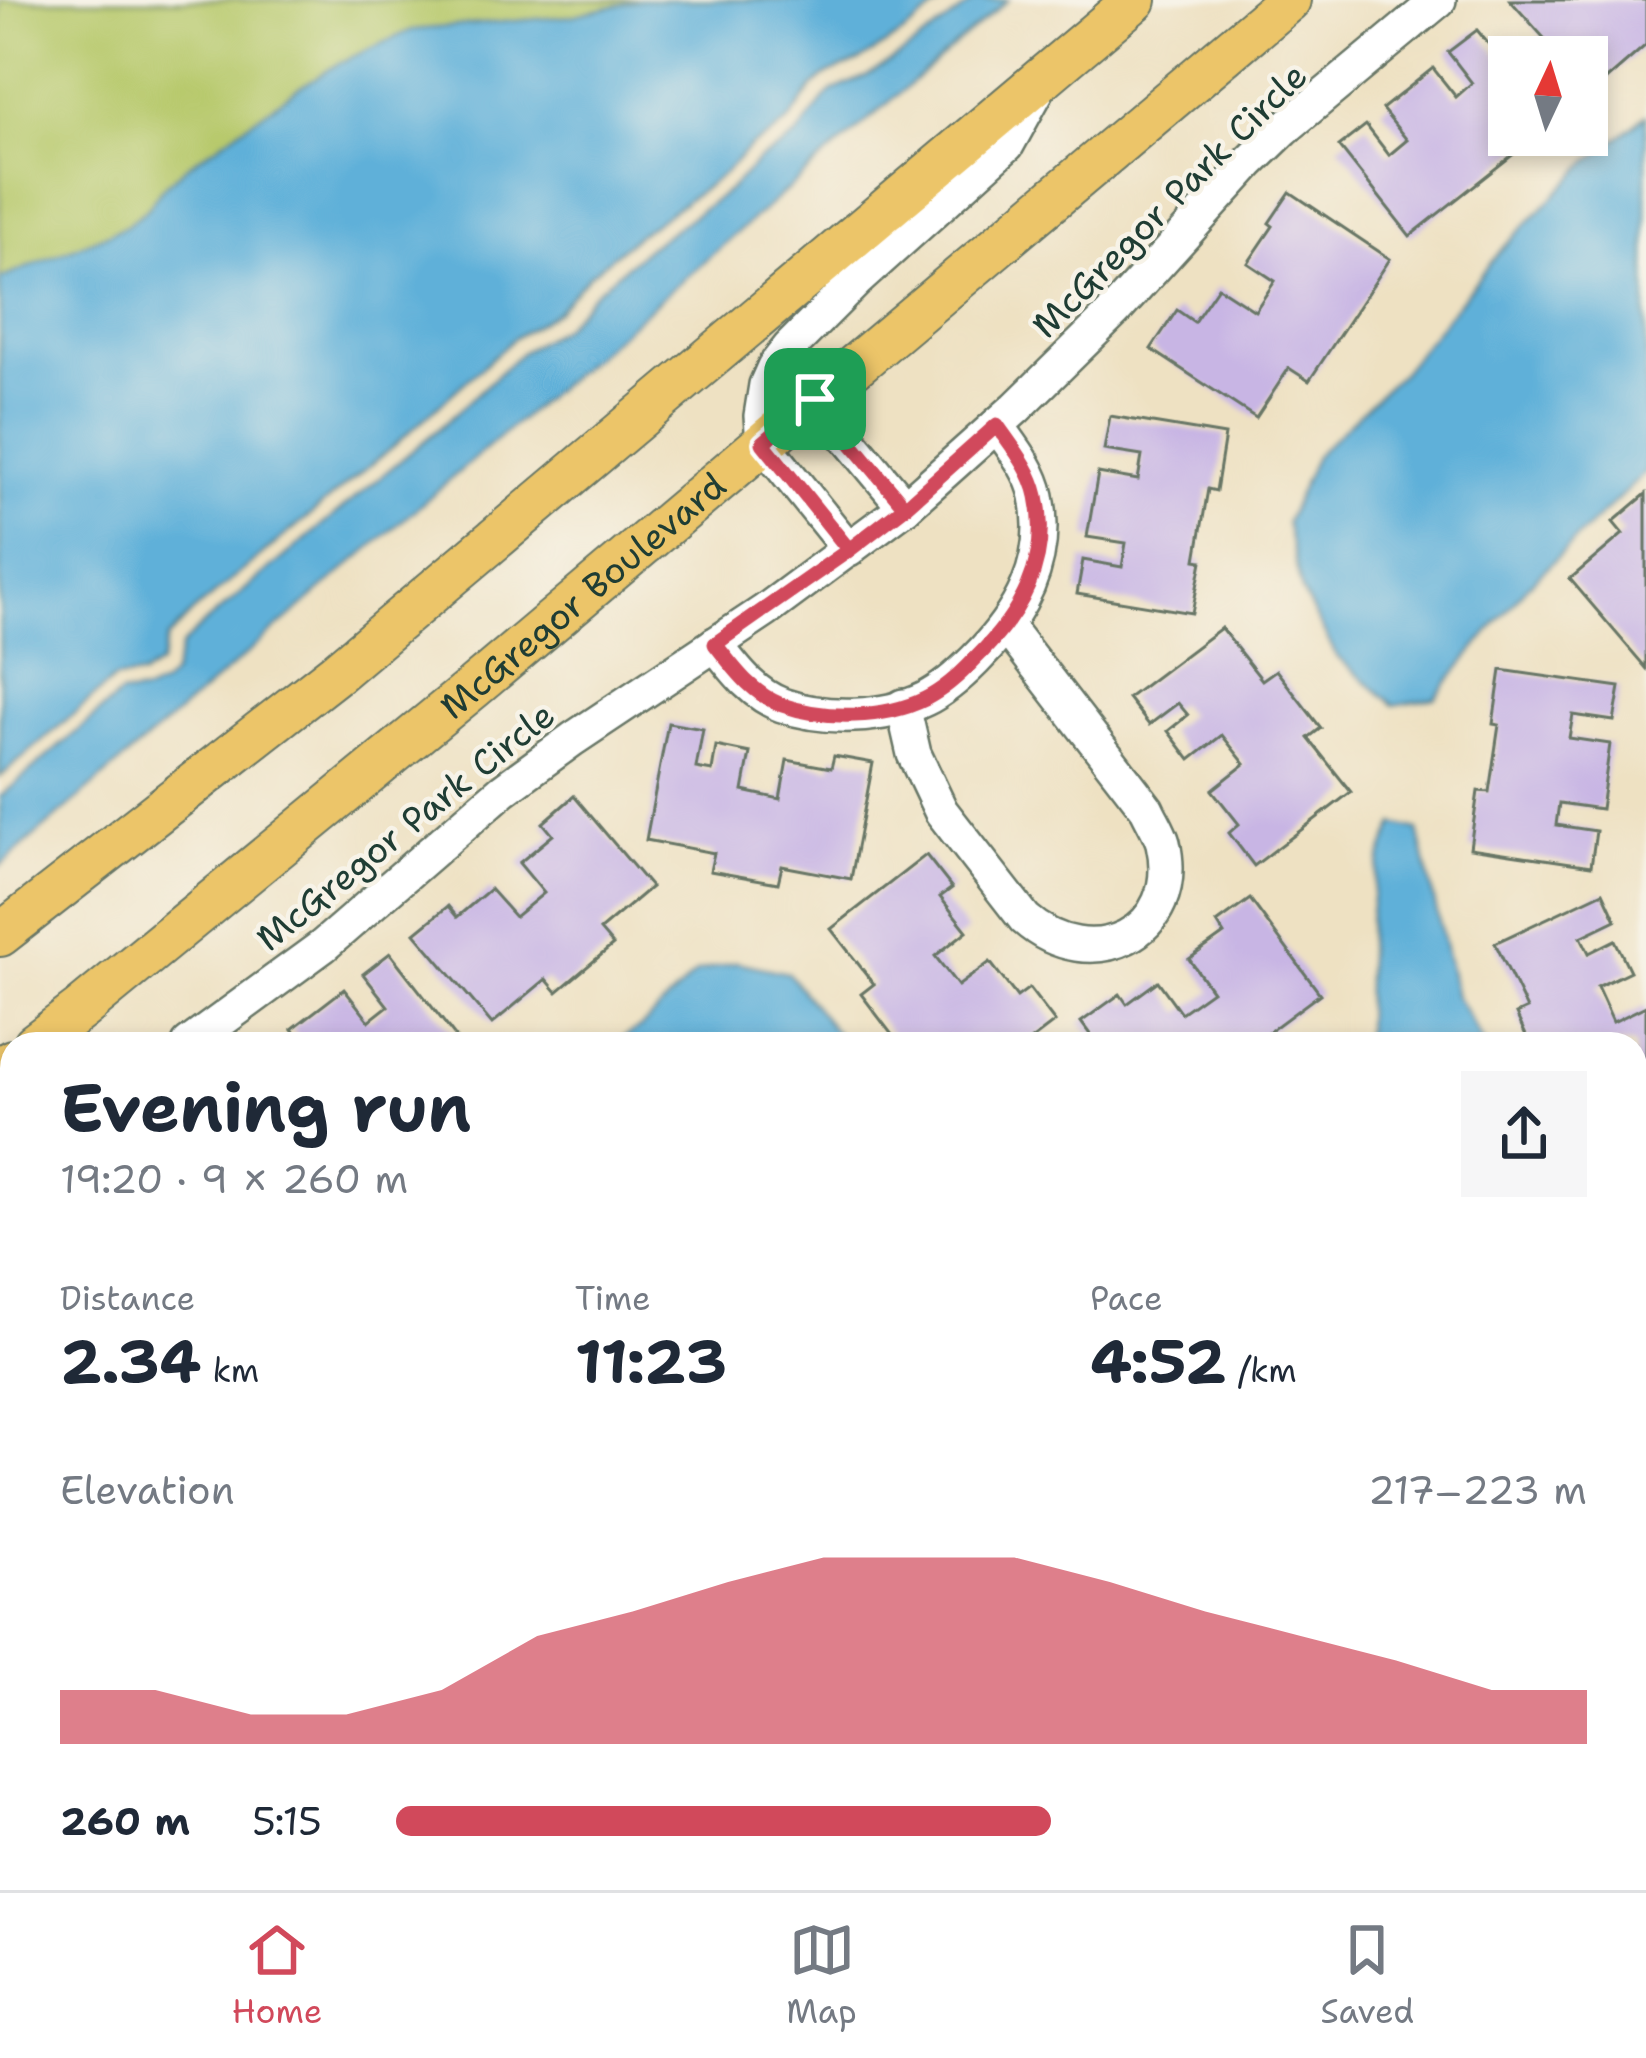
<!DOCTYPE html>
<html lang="en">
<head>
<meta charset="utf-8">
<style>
	body { margin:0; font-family:"Shantell Sans",sans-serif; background:#f6f6f7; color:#1f2937; height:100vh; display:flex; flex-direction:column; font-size:45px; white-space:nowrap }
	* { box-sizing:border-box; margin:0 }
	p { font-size:39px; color:#747a83 }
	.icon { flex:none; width:66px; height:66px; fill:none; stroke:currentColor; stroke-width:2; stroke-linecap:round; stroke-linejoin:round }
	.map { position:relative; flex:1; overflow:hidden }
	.details { position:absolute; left:0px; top:1032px; width:1647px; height:858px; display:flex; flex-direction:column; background:#fff; border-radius:36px 36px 0 0; box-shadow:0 6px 18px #0003 }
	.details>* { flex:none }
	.needle { width:78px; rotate:4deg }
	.fabs { position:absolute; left:1488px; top:36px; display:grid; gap:24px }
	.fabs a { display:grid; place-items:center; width:120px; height:120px; border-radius:0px; background:#fff; box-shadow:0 6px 18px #0003; font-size:60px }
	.pin { position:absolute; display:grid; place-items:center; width:102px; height:102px; color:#fff; margin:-51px; border-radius:24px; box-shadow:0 6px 18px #0006 }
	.round { display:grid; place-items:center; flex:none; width:126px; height:126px; border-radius:0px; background:#f6f6f7 }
	.headline { display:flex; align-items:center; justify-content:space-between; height:204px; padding:0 60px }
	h1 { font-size:66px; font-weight:700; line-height:90px }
	.stats { display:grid; grid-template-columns:repeat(3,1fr); gap:18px; height:204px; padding:12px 60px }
	.stats div { display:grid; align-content:center }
	.stats b { font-size:60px; font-weight:700 }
	.stats small { font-size:33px; font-weight:400 }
	.stats p { font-size:33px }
	.chart { height:336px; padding:24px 60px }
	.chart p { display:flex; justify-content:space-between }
	.chart svg { width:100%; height:216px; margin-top:12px; fill:#d1495b; opacity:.7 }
	ul { padding:0 60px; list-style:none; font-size:39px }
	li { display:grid; grid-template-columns:192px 144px 1fr; align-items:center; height:90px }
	li i { height:30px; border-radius:15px; background:#d1495b }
	.tabs { display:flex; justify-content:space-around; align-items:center; height:168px; border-top:3px solid #e0e1e3; background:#fff; font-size:33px; color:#747a83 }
	.tabs a { display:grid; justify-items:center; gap:6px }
	.tabs .active { color:#d1495b }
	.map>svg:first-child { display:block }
</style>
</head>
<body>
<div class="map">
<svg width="1646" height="1890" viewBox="0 0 1646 1890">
	<rect width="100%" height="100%" fill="#f7f3e8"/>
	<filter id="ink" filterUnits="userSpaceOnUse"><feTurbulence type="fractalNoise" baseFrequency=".00833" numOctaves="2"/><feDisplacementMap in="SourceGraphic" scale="24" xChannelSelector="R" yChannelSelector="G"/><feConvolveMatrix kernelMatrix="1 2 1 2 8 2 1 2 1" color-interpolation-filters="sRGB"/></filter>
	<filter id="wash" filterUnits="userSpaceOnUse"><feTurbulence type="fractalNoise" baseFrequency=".004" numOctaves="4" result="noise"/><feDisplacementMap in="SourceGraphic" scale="48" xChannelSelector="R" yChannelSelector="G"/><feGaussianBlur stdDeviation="2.7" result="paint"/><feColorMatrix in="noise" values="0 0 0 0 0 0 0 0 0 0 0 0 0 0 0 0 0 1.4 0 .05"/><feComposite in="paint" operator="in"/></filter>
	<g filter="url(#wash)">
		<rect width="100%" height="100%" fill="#eee1c2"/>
		<g fill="#b7c96c" stroke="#6b8350" stroke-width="3">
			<polygon points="0,0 947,0 904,33 860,61 826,75 812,88 790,120 773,134 751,146 722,175 637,235 587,277 557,311 514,338 390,449 195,610 167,639 160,664 142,676 114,679 0,777"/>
			<polygon points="1635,1690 1646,1691 1646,1848 1635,1853"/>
			<path d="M981 1878H1580C1548 1890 1510 1890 1475 1889 1438 1885 1396 1873 1361 1890H971Z"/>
		</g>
		<g fill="#5eb0d9" stroke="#3e7686" stroke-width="3">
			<polygon points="640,0 947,0 904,33 860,61 826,75 812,88 790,120 773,134 751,146 722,175 637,235 587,277 557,311 514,338 390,449 195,610 167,639 160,664 142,676 114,679 0,777 0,279 126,226 147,209 163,187 186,167 297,89 341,62 412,30 571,16"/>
			<polygon points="976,0 1008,0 0,866 0,797 120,695 147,692 162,685 173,674 181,646 204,624 443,425 522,352 563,327 596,291 646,249 729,190 759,160 779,149 799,134 823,100 834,90 867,76 912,48"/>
			<polygon points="1646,115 1646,472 1525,588 1435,698 1394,705 1338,658 1302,592 1286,522 1315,456 1403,371 1502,249 1587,163"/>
			<path d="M1395 824 1418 830 1456 996 1484 1044H1365C1367 971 1361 890 1395 824Z"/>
			<polygon points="737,962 788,973 845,1044 612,1044 641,1027 697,972"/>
			<polygon points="58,1878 279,1878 267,1890 56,1890"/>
		</g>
		<g id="blocks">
			<g fill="#c8b5e4">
				<polygon points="1510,0 1646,0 1646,45 1592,92 1587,86 1587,57 1561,57"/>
				<polygon points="1477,30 1509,69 1509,135 1538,135 1410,236 1339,146 1366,125 1389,155 1407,140 1382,109 1433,68 1456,97 1472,83 1448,52"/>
				<polygon points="1290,192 1390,259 1309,381 1289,368 1256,418 1151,349 1177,310 1194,322 1218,287 1255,311 1275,281 1248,263 1273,226 1269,223"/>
				<polygon points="1110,416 1225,435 1216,491 1208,489 1196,560 1202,561 1192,613 1077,594 1083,560 1122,567 1126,543 1087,537 1098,473 1138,480 1142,456 1104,450"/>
				<polygon points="1646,494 1646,668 1570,579 1623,534 1613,522"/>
				<polygon points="1221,628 1262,680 1276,670 1321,728 1308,738 1351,792 1254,866 1229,833 1239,824 1212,790 1245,764 1222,735 1190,760 1168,731 1188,715 1178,703 1149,725 1128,698"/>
				<polygon points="1501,670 1620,687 1614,721 1573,715 1569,738 1610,744 1601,809 1559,803 1556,825 1596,831 1591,866 1470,848 1478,791 1489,792 1499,725 1493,724"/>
				<polygon points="668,723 703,729 696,768 712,771 716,746 750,753 743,791 780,799 787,760 831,768 834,756 873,763 851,879 782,866 778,883 710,871 714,853 646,840"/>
				<polygon points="574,796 651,887 600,930 613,945 557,992 546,979 492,1024 415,933 448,906 457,917 490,889 515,917 544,893 519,863 553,835 543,823"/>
				<polygon points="926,855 952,888 940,897 967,931 935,956 958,986 990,962 1017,997 1029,988 1055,1022 1026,1044 899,1044 861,994 874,984 831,929"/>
				<polygon points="1603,892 1616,920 1581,937 1589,953 1615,940 1630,971 1597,987 1613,1022 1646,1006 1646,1102 1635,1108 1635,1044 1530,1044 1516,1014 1527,1009 1495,943"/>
				<polygon points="1250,899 1320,994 1266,1034 1273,1044 1097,1044 1081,1022 1120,994 1127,1004 1158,981 1181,1013 1212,991 1189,959 1224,934 1217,923"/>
				<polygon points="390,953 461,1044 304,1044 292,1029 344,989 369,1021 388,1006 363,974"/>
				<polygon points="1646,1140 1646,1249 1645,1249 1635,1216 1635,1143"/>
				<polygon points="12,1259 12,1363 11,1363 7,1351 0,1353 0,1262"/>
				<polygon points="12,1389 12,1478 0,1481 0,1393"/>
				<polygon points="1646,1435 1646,1546 1635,1535 1635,1447"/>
			</g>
		</g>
	</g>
	<g filter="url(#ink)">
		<use href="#blocks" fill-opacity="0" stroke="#677666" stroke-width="3"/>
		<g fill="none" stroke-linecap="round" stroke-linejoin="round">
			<g stroke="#677666" stroke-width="38">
				<g id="minor">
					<polyline points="815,399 905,507"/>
					<polyline points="849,550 763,443 761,416 766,385 774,367 789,348 856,281 1007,145 1039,87"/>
					<path d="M715 644C734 668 752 694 782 705 825 720 884 719 925 699 943 690 961 674 975 660 1020 615 1050 562 1037 496 1031 469 1013 448 997 425"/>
					<path d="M903 706 914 754 941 811 1025 919C1090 976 1184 935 1163 843 1160 832 1152 820 1147 809L1006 626"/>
					<polyline points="189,1044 323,946 503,790 573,739 765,611 905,507 1016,408 1115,311 1250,162 1284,129 1439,0"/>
					<polyline points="0,1183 12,1174"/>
					<polyline points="0,1521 12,1524"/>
					<polyline points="1635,1607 1646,1607"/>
					<polyline points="452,1890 480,1878"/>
				</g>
			</g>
			<g stroke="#677666" stroke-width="46">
				<g id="major">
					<polyline points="0,935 336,673 1135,0"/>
					<path id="s1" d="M35 1044 80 1010 474 687 1289 0"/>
					<polyline points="0,1070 12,1061"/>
				</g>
			</g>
			<use href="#minor" stroke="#fff" stroke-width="33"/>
			<use href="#major" stroke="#ecc569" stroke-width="42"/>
		</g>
	</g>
	<g fill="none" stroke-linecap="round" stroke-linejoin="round" filter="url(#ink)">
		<g stroke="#fff" stroke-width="24">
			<path id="route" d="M815 399 763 443 849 550 905 507 997 425C1013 448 1031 469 1037 496 1051 562 1020 615 975 659 961 674 943 690 925 699 884 719 825 720 782 705 752 694 734 668 715 644L849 550 905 507 815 399"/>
		</g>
		<use href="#route" stroke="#d1495b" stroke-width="15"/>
	</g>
	<g text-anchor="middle" stroke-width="9" stroke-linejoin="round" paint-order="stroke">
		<g font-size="36" fill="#1f3d34" stroke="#f7f3e8">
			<text transform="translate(1169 200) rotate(-45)" y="13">McGregor Park Circle</text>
			<text dy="13" stroke="none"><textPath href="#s1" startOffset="708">McGregor Boulevard</textPath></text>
			<text transform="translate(405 826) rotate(-39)" y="13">McGregor Park Circle</text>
		</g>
	</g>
</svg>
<div class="fabs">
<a><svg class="needle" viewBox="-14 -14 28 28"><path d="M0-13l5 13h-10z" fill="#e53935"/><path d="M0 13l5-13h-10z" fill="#747a83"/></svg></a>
</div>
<div class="pin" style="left:815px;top:399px;background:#1e9e55"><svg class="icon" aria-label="arrive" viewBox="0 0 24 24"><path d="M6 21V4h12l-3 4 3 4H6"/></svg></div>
<section class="details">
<div class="headline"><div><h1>Evening run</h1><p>19:20 · 9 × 260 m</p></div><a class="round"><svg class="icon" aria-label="share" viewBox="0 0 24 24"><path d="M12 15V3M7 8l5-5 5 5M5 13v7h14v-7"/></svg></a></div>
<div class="stats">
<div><p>Distance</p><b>2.34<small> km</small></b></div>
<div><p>Time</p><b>11:23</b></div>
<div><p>Pace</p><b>4:52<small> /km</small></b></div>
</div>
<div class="chart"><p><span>Elevation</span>217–223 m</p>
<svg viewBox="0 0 160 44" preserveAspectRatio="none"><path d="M0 44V33L10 33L20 38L30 38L40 33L50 22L60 17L70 11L80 6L90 6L100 6L110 11L120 17L130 22L140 27L150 33L160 33V44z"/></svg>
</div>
<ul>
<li><b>260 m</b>5:15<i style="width:55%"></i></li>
</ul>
</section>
</div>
<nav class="tabs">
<a class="active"><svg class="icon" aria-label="home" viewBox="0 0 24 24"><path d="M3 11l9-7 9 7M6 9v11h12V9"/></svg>Home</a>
<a><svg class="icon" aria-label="map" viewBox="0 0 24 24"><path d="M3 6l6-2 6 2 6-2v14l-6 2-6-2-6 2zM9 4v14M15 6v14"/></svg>Map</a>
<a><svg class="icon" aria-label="saved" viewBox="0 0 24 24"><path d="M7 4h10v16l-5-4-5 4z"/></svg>Saved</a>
</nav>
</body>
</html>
